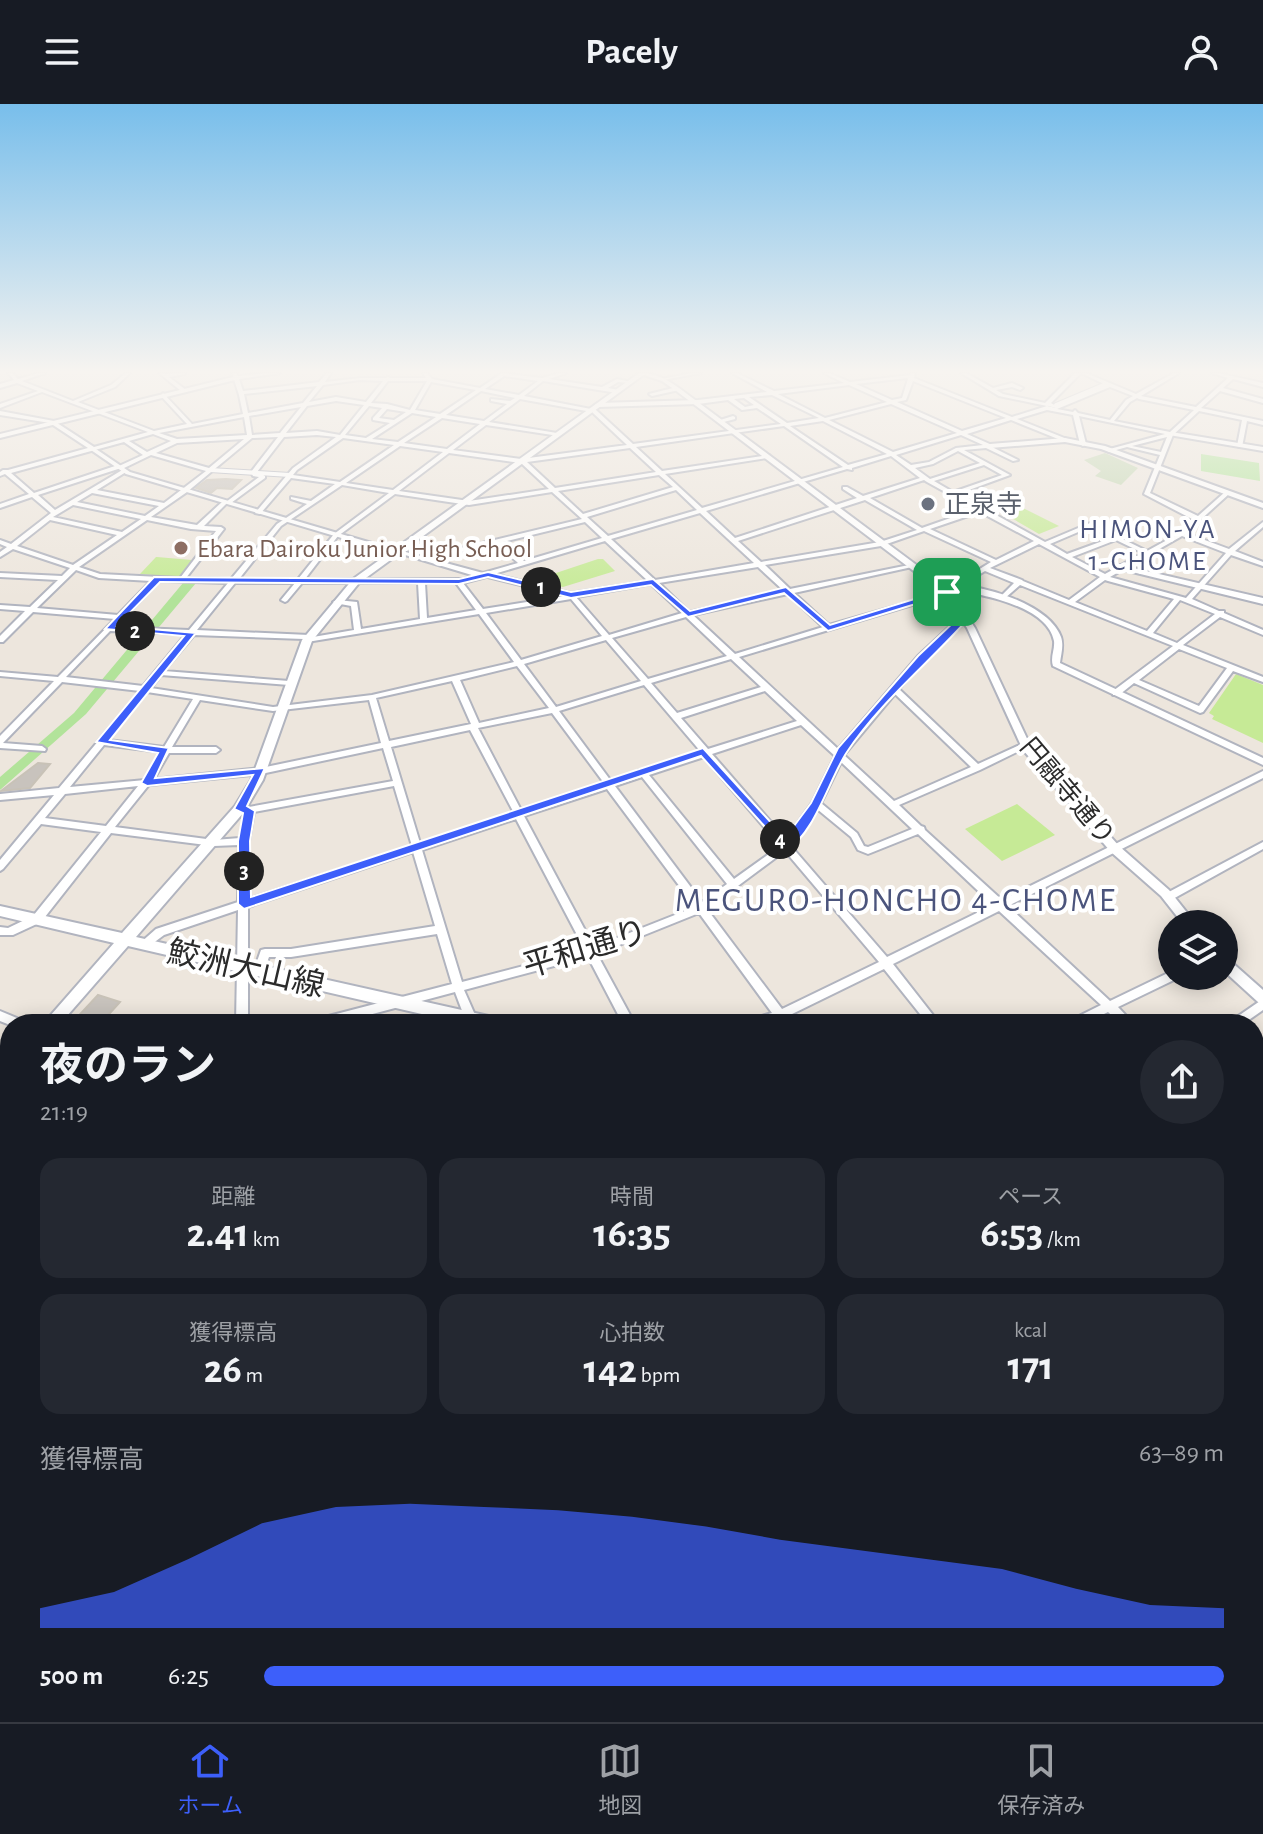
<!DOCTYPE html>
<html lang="ja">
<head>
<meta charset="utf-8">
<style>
	body { margin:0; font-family:"Alegreya Sans","Noto Sans JP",sans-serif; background:#242831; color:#f1f3f6; height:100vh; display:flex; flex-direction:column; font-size:30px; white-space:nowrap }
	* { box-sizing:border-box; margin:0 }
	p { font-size:26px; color:#9ea1a6 }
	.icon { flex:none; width:44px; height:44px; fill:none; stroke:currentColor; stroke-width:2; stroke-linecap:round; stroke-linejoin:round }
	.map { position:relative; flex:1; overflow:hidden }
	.details { position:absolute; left:0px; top:910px; width:1264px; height:708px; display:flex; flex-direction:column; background:#171b24; border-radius:32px 32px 0 0; box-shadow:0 4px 20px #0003 }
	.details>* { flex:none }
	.fabs { position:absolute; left:1158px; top:806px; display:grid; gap:16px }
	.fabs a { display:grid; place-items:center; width:80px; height:80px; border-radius:50%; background:#171b24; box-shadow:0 4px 20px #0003; font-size:40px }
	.pin { position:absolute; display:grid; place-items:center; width:68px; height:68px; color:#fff; margin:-34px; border-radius:16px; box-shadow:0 4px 12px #0006 }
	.km { position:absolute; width:40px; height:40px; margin:-20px; border-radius:50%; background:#222; color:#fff; font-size:22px; line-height:40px; text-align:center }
	.round { display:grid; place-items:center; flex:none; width:84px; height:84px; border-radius:42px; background:#242831 }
	.summary { display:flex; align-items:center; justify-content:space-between; height:136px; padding:0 40px }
	h1 { font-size:44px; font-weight:700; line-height:60px }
	.stats { display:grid; grid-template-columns:repeat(3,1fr); gap:12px; height:136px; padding:8px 40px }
	.stats div { display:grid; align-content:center; border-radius:20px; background:#242831; text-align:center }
	.stats b { font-size:40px; font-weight:700 }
	.stats small { font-size:22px; font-weight:400 }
	.stats p { font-size:22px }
	.chart { height:224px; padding:16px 40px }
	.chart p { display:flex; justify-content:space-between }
	.chart svg { width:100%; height:144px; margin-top:8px; fill:#3d5ffa; opacity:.7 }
	ul { padding:0 40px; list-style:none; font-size:26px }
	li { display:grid; grid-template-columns:128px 96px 1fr; align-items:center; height:60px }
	li i { height:20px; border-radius:10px; background:#3d5ffa }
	header { display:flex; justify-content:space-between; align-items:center; height:104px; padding:0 40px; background:#171b24; font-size:36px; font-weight:700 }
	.dock { display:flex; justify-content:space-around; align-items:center; height:112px; border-top:2px solid #363941; background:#171b24; font-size:22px; color:#9ea1a6 }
	.dock a { display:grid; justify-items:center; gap:4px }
	.dock .on { color:#3d5ffa }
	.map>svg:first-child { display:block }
</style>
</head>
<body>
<header><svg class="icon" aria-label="menu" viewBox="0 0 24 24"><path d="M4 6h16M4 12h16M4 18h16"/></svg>Pacely<svg class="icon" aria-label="person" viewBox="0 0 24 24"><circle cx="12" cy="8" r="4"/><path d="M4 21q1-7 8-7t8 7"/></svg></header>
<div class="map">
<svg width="1263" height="1618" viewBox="0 0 1263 1618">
	<rect width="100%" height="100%" fill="#ede6dd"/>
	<g fill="#b2e39a">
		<polygon points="1201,350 1259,359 1260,377 1201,367"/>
		<polygon points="183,479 196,479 86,610 0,686 0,673 74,609"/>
		<polygon points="10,1444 10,1608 819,1608 810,1618 0,1618 0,1450"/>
	</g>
	<polygon fill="#c5d7b4" points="1105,349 1138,364 1121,381 1095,372 1101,367 1084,356"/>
	<g fill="#c6ea96">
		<polygon points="1005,395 1059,422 1039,430 994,404 992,400"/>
		<polygon points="156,453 157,453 192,456 179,473 140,470"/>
		<polygon points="598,455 603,455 615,467 563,483 535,476"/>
		<polygon points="1236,570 1263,581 1263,639 1212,615 1214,612 1209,609"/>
		<polygon points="1017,700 1055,731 1002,757 965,725"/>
		<polygon points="492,1608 637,1608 628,1618 483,1618"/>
	</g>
	<g fill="#c8c3bd" stroke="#c8c2b7" stroke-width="2">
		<polygon points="226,375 241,376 232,385 217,384 211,389 196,384 207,376"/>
		<polygon points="38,659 50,660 30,684 1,687"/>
		<polygon points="98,891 120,898 100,920 71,920"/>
	</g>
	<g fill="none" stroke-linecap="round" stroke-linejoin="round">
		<g stroke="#b1b4bf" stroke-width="6">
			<g id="pedestrian-far1">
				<polyline points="1056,301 1106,280"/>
				<polyline points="210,366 290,371"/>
			</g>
		</g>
		<g stroke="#b1b4bf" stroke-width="15">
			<g id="pedestrian">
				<polyline points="350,1608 354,1618"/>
				<polyline points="131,1618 140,1608"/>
			</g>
		</g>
		<g stroke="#b1b4bf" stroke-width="4">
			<g id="minor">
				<path d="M8 269H12L18 275 39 269H45L22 277 73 297 111 281 126 269H130L115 283 78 298 154 327 187 320 161 292 163 289 192 320 243 310 239 291 232 269H236L238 272 269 269H280L239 275 243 287 319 278 327 269H331L325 278 360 274H386L388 273 390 274H426L423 269H427L432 275 480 284 502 269 542 274 560 269H566L549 275 602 283 617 275 632 278 630 279 618 278 608 284 619 286 617 289 543 277 524 292 596 306 633 340 781 320 757 304 742 306 728 296 698 300 598 303 595 301 598 299 698 296 767 288 732 269H737L774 287 844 279 824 269H829L850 278 910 271 911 269H915L914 274 1012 313 1047 302 1056 304 1055 302 1106 281 1081 269H1086L1136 290 1174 269H1179L1141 292 1196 303 1228 274 1212 269H1218L1263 279V283L1233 275 1223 284 1263 295V299L1220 287 1201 304 1263 317V321L1247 317 1242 343 1237 342 1242 316 1199 307 1173 331 1150 389 1198 412 1225 388H1229V390L1186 429 1229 445 1263 418V423L1235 447 1263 458V462L1231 451 1192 495 1219 507H1224V509L1263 526V531L1220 513 1183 541 1263 573V578L1233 567 1203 608 1200 609 1134 579 1119 591H1113V587L1173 542 1020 481 1004 495H1000V493L1014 479 985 467 945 491 739 553 838 645 918 552 960 513H966V517L924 556 899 585 978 660 1022 640H1028L1029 642 980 666 899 701 921 722 924 723 925 726 1002 796 1263 667V674L1008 802 1110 897 1168 869 1172 868V872H1177L1176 875 1118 903 1134 920H1121L1108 908 1084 920H1067L1069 917 1101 901 999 807 893 860 940 920H928L884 865 788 912 793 920H781L778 916 764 920H742L744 917 772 909 699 809 597 850 635 920H623L588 853 464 886 479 920H467L455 888 335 920H311L313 917 317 915 452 880 437 830 291 853H269L263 869H255L254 866 261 846 265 845H291L435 822 413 748 248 803V920H236L238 806 164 831 148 843H140L139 840 156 825 238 798 239 741 214 742 111 729 41 818 13 831H0V823L8 824 33 812 101 728 41 720 3 765 0 767V756L54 691 0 696V690L59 684 140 587 62 578 3 639 42 642 46 645 45 647 0 644V632L54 577 0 572V568L58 573 115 515 33 508 3 538H0V532L25 507 0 505V501L30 503 58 476 0 473V469L62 472 70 464 13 445 0 453V448L7 443 0 440V436L11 440 51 409 32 393 0 404V400L29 390 5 370 0 372V368L3 366H8L88 344 50 319 0 311V307L54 317 94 343 148 328 42 288 0 304V300L38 287 17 279 0 284V280L14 276ZM504 272 538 277 519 291 485 285ZM907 274 908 275 902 294 892 296 856 280ZM360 276 383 277 366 298 336 293 309 298 323 281ZM388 277H427L410 306 387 300 371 299ZM913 277 1006 314 962 327 897 298 906 296ZM431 278 476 286 440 310 415 306ZM849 281 887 298 825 314 778 290ZM317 282 303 299 248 309 244 290ZM1110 283 1133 292 1126 296 1110 316 1078 309 1075 306 1073 308 1057 305ZM481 287 515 294 510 297 491 295V297L507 300 484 317 446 311ZM772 291 819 314 787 319 749 293ZM744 294 754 301 745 303 734 295ZM1137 294 1139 295 1194 306 1170 328 1114 317 1130 298ZM520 295 592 308 627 341 521 355 453 346 486 321 559 332V330L557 329 489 318ZM336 297 364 301 340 331 317 327 286 329 307 302ZM891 300 957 329 893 348 829 316ZM369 302 382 304 373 314V316L390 319 366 334 345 331ZM301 303 280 329 252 331 249 312ZM387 305 406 308 394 316 379 314ZM1047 306 1073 311 1080 340 1083 342 1086 340 1079 312 1165 330 1106 346 1109 348 1127 343 1160 351 1144 390 1194 416 1180 429 1147 447 1090 419 1045 438 958 390 1010 371 964 346 986 344 1013 357 1018 356 992 343V341L967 330 1011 316 1063 337H1067V335L1017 315ZM412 309 436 313 398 338 372 335ZM244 313 247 331 177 335 159 329ZM442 314 480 320 447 345 404 339ZM823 317 887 350 848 361 790 322ZM784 322 843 363 702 404 665 370 767 354 769 353V351L662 367 636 343ZM153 330 171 337 147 348 129 337ZM317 331 336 333 293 364 255 409 260 410 291 374 335 380 311 397 291 393V395L307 400 277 420 231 475 186 474 224 425 221 423 204 422 227 399H231L265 374V372L260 369 258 370 257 368 284 333ZM961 331 983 341 956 344 929 358 911 361 896 351ZM278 333 251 368 253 372 259 373 226 398H222L197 421 151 413 187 388 252 334ZM1167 333 1161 348 1132 342ZM343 334 394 341 340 378 293 371 297 366ZM244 335 209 364 156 349 177 339ZM124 338 143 351 119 362H115L34 389 11 369ZM400 342 443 348 393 386 346 379ZM630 344 656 368 555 384 527 358ZM958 347 980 359 930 375 915 364 933 360ZM449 349 521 359 549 385 469 397 399 387ZM151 351 206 367 164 399 97 386 126 368 127 367 124 365 55 406 38 391 118 365H122ZM891 352 920 374 863 392 847 383H843V385L857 394 735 434 706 407 847 365 852 366V364ZM984 361 1002 371 953 388 934 377ZM659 371 673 383 583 410 558 387ZM924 376 927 378 976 405 922 424 870 394ZM342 381 389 389 334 430 298 475H239L281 422ZM676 386 697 406 608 432 587 413ZM552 388 582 415 428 452 427 454 395 445 392 447 475 472 464 475H305L338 432 395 390 469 401ZM92 389 159 402 145 412 77 398ZM865 396 917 426 880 438 761 458 738 437ZM73 401 141 415 122 428 53 413ZM980 408 1034 437 996 456 930 425ZM700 409 754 459 655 476 611 435ZM50 416 117 431 73 461 17 442ZM147 416 191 425 216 427 180 474 100 470 79 463ZM585 418 602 434 524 457 503 438ZM1090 423 1111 434 1067 450 1050 440ZM924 427 991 458 941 489 829 521 794 489 912 463 915 461 914 460 790 485 765 461 881 442ZM1182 432 1226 449 1186 494 1110 473ZM1116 436 1143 449 1105 470 1072 453ZM605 437 648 477 571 489 494 470ZM497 439 518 459 483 469 431 455ZM1039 440 1100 473 1069 496 1023 477 1022 476 990 464ZM758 463 784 487 689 508 659 479ZM76 466 99 474 151 477 118 511 37 504ZM486 473H488L565 492 483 505 463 479ZM1105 476 1108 477 1174 495 1147 527 1075 498ZM159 477 228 479 189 526 115 523ZM235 479H295L281 496 285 498 287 497 302 479H418L420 515 361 525 357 498 337 496 333 498 335 499 351 502 354 526 313 533 309 531 197 526ZM425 479H456L476 506 427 514ZM651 480 682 509 609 531 576 493ZM788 490 823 523 735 550 693 511ZM571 495 602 532 521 556 486 509ZM1180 496 1215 510 1177 539 1153 529ZM479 510 514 558 372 591 273 603 151 584 161 571 289 581 293 579 289 577 164 567 194 531 304 535V538H307ZM686 513 727 552 648 575 612 534ZM110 527 186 530 143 582 66 573ZM606 536 641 577 556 603 524 560ZM1179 545 1227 564 1199 602 1139 576ZM731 555 761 583 677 609 651 579ZM517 562 549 604 479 619 460 576ZM452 577 471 620 389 637 376 594ZM644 581 701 648 645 666H639L638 668 611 677 559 607ZM765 587 797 617 708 645 681 614ZM147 588 193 595 164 643 108 636ZM895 590 971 663 894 697 844 651ZM200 596 273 607 369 596 381 639 261 664 154 675 169 649H216L220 646 216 643H172ZM552 609 604 679 521 706 478 624ZM801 621 835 652 812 699 786 735 712 650ZM470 626 514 709 420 739 391 643ZM104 641 161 648 145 676 70 683ZM383 644 393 677 243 704 241 706 245 709 240 734 214 736 115 723 148 682 150 681 261 670ZM704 653 780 742 734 775 649 671ZM841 658 912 725 868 743 864 742 857 729 821 699ZM642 673 727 780 702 798 615 682ZM138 682 106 722 45 714 65 690ZM394 682 412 742 248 795 249 737 254 708ZM607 685 695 803 594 843 524 712ZM817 705 851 733 858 746 868 750 918 730 993 801 887 853 791 742ZM516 715 585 846 462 878 422 746ZM785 747 879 858 782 905 707 805Z"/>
				<polygon points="159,269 166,270 185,269 185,270 169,273 186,286 181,287"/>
				<polygon points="693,269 701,269 663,276 661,275"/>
				<polygon points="961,269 966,269 993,284 1012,279 1023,284 1020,286 1012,283 996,286 1003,290 1050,300 1047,302 999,292"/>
				<polygon points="677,283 679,286 652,292 649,290"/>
				<polygon points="733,312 735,313 735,315 720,319 717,317"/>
				<polygon points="1263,738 1263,745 1171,796 1165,796 1163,793 1165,790"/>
				<polygon points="1263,895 1263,906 1243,920 1229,920 1231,917"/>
				<polygon points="0,907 24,917 26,920 10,921 0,917"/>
				<polygon points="0,977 10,982 10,993 0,988"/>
				<polygon points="1263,1014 1263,1026 1254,1031 1254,1019"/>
				<polygon points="10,1030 10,1042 0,1047 0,1035"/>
				<polygon points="1254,1031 1263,1037 1263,1051 1254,1045"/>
				<polygon points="10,1095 10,1116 5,1129 0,1130 0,1109 5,1097"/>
				<polygon points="0,1174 10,1175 10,1189 0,1188"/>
				<path d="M1263 1292C1263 1303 1263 1317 1254 1322 1254 1311 1251 1297 1263 1292Z"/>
				<polygon points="1254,1449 1263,1454 1263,1473 1254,1468"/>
				<polygon points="955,1608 975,1608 980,1618 960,1618"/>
				<path d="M1085 1608C1098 1608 1114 1604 1120 1618 1107 1618 1091 1618 1085 1608Z"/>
			</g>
		</g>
		<g stroke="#b1b4bf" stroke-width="4">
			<g id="tertiary">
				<path d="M638 269C653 268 667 275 679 284L950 486 975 524 1031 643 1119 742 1169 786 1196 820H1183L1161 792 1111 748 1023 646 967 524 944 490 675 286 662 277Z"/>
				<polygon points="1075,269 1081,269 1051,299 1056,302 1056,304 1045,301 1045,299"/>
				<polygon points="237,272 239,275 0,334 0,330"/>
				<polygon points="1171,328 1263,343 1263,347 1169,331 1168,330"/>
				<polygon points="1065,334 1105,342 1263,399 1263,404 1101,345 1065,338 990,344 987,342 990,340"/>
				<polygon points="93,343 130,368 399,447 392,449 126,370 91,346 90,345"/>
				<polygon points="1120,461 1263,494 1263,500 1120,465"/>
				<path d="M950 481C982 480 1049 500 1061 533 1064 542 1061 550 1060 559L1263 654V661L1053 562C1050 553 1055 546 1054 537 1047 501 979 490 950 485Z"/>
				<polygon points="1224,854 1228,855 1263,886 1263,899 1258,898 1224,867"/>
			</g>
		</g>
		<g stroke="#b1b4bf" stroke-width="4">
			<g id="secondary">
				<polygon points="639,269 646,269 359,479 312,537 263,676 244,708 136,833 493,913 498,915 501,920 465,920 128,842 60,920 43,920 114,839 0,812 0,802 122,829 235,702 251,676 302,536 353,475"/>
				<polygon points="10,957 10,975 0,982 0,964"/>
				<polygon points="1254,1082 1263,1084 1263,1102 1254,1100"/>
			</g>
		</g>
		<use href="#pedestrian-far1" stroke="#fff" stroke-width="4"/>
		<use href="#pedestrian" stroke="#fff" stroke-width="11"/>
		<use href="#minor" fill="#fff" fill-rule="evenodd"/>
		<use href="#tertiary" fill="#fff" fill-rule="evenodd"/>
		<use href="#secondary" fill="#fff" fill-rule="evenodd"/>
	</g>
	<linearGradient id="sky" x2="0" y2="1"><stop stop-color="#78beeb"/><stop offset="0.54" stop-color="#f7f4f0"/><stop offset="1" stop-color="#f7f4f0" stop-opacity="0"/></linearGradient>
	<rect width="1263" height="495" fill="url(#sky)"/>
	<path fill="#3d5ffa" stroke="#fff" stroke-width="2" fill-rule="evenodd" d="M488 468 571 488 653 475 690 507 786 483 830 521 947 485 968 515C929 559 880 598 847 648 830 673 814 732 786 746L701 652 244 805 238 800V737L243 709 234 705 253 671 147 682 141 679 158 649 96 638 184 532 105 525 154 473 459 475ZM488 473 571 494 651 481 688 513 784 489 828 527 945 491 958 514 918 552 838 644 811 699 785 734 703 644 251 793 250 737 255 707 247 702 265 664 155 674 169 644 110 636 196 529 117 522 160 478 459 480Z"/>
	<circle fill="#6b7280" stroke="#fff" stroke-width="3" cx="928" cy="400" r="8"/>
	<circle fill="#8d6e63" stroke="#fff" stroke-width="3" cx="181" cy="444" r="8"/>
	<g text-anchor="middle" stroke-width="8" stroke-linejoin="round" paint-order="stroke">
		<g font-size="26" fill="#5b616d" stroke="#fff" text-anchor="start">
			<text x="944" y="409">正泉寺</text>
		</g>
		<g font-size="26" fill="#785e54" stroke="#fff" text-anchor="start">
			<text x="197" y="453">Ebara Dairoku Junior High School</text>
		</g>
		<g font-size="26" fill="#2b2b2b" stroke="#fff">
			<text transform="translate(1068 687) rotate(50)" y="9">円融寺通り</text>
		</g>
		<g font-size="28" letter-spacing="2" fill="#4b547c" stroke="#fff">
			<text x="1148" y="434">HIMON-YA<tspan x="1148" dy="32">1-CHOME</tspan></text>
		</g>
		<g font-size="32" fill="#2b2b2b" stroke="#fff">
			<text transform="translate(585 844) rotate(-17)" y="11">平和通り</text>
			<text transform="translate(246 864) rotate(13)" y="11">鮫洲大山線</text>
		</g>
		<g font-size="34" letter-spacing="2" fill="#4b547c" stroke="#fff">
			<text x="896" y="807">MEGURO-HONCHO 4-CHOME</text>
		</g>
	</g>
</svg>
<div class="fabs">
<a><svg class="icon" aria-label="layers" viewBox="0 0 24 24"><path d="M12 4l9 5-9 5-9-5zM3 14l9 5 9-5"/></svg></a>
</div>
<div class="pin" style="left:947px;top:488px;background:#1e9e55"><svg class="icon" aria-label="arrive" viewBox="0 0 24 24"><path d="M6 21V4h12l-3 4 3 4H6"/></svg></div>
<b class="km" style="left:541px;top:483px">1</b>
<b class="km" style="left:135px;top:527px">2</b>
<b class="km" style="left:244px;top:767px">3</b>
<b class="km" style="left:780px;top:735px">4</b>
<section class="details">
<div class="summary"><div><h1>夜のラン</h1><p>21:19</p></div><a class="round"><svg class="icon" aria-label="share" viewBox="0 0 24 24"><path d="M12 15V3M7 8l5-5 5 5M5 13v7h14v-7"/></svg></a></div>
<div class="stats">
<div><p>距離</p><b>2.41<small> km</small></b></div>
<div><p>時間</p><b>16:35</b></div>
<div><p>ペース</p><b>6:53<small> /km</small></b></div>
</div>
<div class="stats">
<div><p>獲得標高</p><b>26<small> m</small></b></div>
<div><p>心拍数</p><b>142<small> bpm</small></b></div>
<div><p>kcal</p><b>171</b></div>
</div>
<div class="chart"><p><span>獲得標高</span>63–89 m</p>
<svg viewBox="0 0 160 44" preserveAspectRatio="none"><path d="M0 44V38L10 33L20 23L30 12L40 7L50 6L60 7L70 8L80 10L90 13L100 17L110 20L120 23L130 26L140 32L150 37L160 38V44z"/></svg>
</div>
<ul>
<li><b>500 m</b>6:25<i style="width:100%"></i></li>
</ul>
</section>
</div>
<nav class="dock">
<a class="on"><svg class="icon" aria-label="home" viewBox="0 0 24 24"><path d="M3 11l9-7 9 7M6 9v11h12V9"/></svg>ホーム</a>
<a><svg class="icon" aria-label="map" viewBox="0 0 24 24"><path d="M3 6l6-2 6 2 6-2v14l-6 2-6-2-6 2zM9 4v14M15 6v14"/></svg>地図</a>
<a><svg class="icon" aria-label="saved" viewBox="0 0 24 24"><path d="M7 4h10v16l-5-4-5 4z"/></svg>保存済み</a>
</nav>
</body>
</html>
